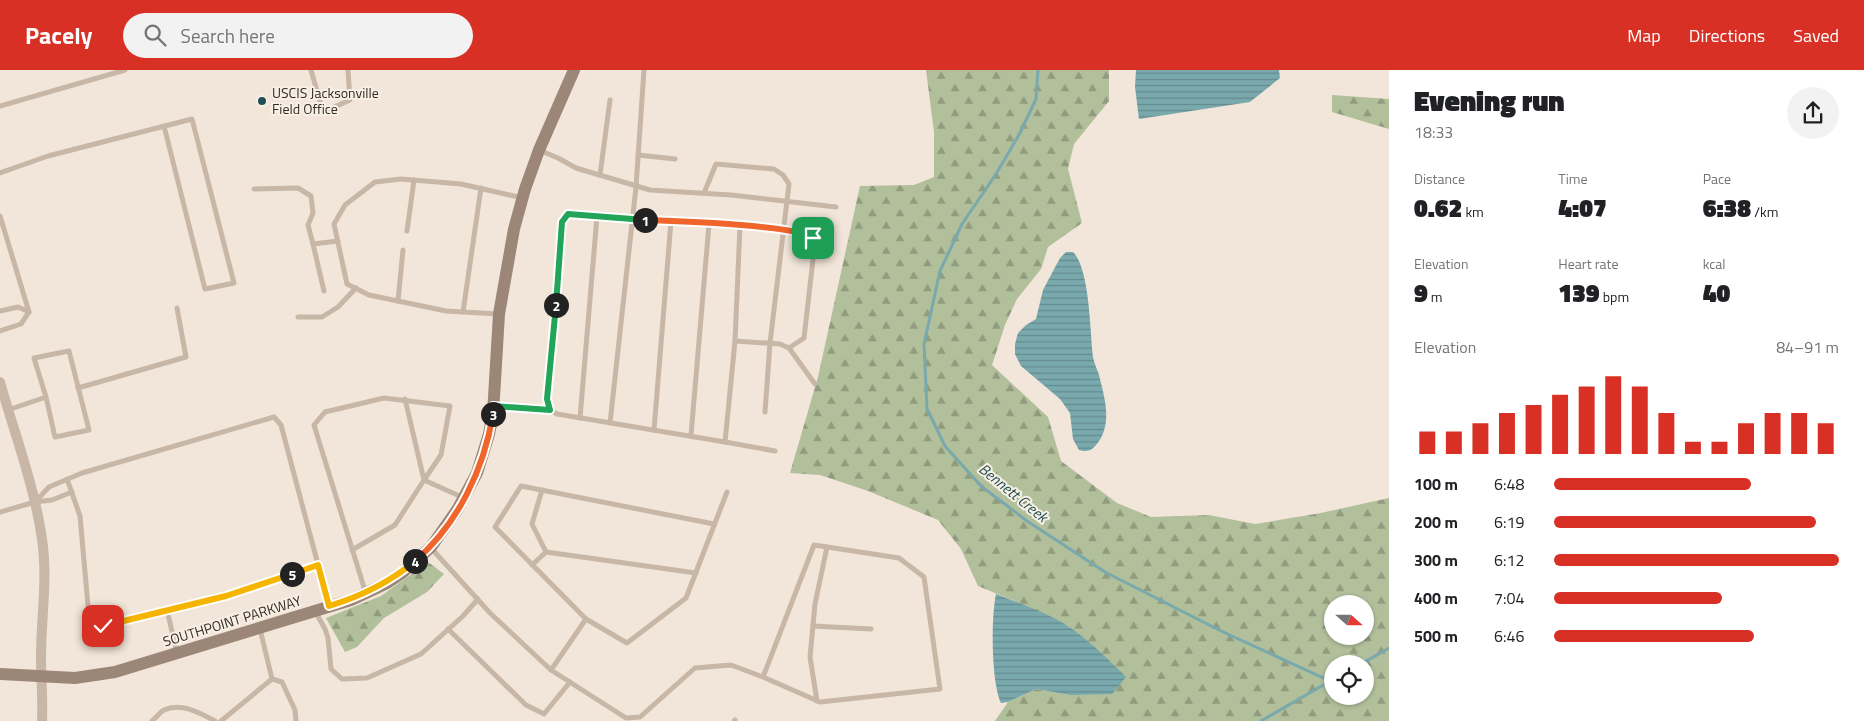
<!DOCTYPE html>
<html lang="en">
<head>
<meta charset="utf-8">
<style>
	body { margin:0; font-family:"Titillium Web",sans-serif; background:#f2f2f2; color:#202124; height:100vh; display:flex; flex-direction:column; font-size:19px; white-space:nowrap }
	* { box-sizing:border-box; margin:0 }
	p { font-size:16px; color:#757577 }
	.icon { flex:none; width:28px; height:28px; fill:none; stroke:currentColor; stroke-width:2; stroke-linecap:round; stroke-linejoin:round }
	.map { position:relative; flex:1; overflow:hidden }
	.details { display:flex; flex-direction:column; background:#fff; width:475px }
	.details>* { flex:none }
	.needle { width:32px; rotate:111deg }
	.tools { position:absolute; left:1324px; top:525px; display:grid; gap:10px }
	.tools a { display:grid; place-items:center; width:50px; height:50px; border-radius:50%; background:#fff; box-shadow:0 1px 4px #0004; font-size:25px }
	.pin { position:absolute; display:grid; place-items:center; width:42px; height:42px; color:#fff; margin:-21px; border-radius:10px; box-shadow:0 2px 8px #0006 }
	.km { position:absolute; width:25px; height:25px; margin:-12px; border-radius:50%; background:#222; color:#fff; font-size:14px; line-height:25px; text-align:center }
	.round { display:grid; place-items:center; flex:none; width:52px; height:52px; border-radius:26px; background:#f2f2f2 }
	.overview { display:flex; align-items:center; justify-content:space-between; height:85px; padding:0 25px }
	h1 { font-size:28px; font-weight:800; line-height:38px }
	.metrics { display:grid; grid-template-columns:repeat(3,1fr); gap:8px; height:85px; padding:5px 25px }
	.metrics div { display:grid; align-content:center }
	.metrics b { font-size:25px; font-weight:800 }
	.metrics small { font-size:14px; font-weight:400 }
	.metrics p { font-size:14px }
	.chart { height:140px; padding:10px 25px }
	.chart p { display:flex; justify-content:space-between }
	.chart svg { width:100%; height:90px; margin-top:5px; stroke:#d93025; stroke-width:6 }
	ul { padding:0 25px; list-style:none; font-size:16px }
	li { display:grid; grid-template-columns:80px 60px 1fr; align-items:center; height:38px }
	li i { height:12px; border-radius:6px; background:#d93025 }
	header { display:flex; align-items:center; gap:30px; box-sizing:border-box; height:70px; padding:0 25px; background:#d93025; color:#fff }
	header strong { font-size:24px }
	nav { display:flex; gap:28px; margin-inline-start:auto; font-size:18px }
	.search { width:350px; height:45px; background:#f2f2f2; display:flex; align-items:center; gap:12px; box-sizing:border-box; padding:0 18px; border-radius:28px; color:#757577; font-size:19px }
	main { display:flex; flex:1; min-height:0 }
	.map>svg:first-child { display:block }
</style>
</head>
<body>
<header>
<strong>Pacely</strong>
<div class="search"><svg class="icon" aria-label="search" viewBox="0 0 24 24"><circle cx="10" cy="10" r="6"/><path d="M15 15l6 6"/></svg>Search here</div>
<nav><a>Map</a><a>Directions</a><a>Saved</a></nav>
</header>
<main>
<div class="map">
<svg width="1389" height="651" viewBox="0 0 1389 651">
	<defs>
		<pattern id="forest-firs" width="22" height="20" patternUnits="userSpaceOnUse" patternTransform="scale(1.25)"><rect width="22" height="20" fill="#b1bf9a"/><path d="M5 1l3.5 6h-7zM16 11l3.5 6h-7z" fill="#919b7e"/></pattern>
		<pattern id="water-rules" width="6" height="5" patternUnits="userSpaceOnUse" patternTransform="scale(1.25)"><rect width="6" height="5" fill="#79a9ad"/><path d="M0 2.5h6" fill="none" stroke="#648a8d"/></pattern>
	</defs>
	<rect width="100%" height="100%" fill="#f1e6d9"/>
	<g fill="url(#forest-firs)" fill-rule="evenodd">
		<path d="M926 0H1109V31L1074 74 1068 99 1082 153 1048 177 1041 199 1017 229 1005 255 992 295 1048 347 1061 391 1117 433 1151 447 1209 445 1255 454 1321 443 1389 428V651H995L1008 632 1036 619 1070 625V557L1029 537 978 516 961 479 938 450 868 421 820 405 790 403 818 307 860 116 914 115 934 107V62ZM1332 534H1365V566H1332ZM1332 594H1365V626H1332Z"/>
		<polygon points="1332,25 1389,29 1389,59 1332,42"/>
		<polygon points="428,492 444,504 427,522 384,548 357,577 345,582 326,548 381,526"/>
	</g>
	<g fill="url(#water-rules)">
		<polygon points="1136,0 1279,0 1280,8 1250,32 1139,49 1135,17"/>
		<path d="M1066 182H1073C1090 199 1090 262 1093 287 1094 293 1097 299 1099 305 1105 329 1113 355 1096 375 1091 381 1087 382 1079 380L1073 369 1070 343 1060 329 1021 296 1015 284V274L1018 263 1026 255 1036 249 1043 220 1060 188Z"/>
		<path d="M996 524C1021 534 1049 543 1071 558 1091 572 1109 590 1126 607L1112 624 1070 625 1036 619 1008 632 1001 633C991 611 991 548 996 524Z"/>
	</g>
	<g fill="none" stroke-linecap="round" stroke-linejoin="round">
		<g stroke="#79a9ad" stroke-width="3">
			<polyline points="1038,0 1036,29 1020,63 996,104 962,154 940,201 924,274 927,339 945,376 981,416 1027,451 1105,502 1221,561 1330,611"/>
			<polyline points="1361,594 1389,578"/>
			<polyline points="1261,651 1332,610"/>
		</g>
		<g stroke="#c8b7a6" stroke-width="5">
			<polyline points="311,0 323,42 350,30 348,0"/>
			<polyline points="0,36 125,0"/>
			<polyline points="539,80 558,88 576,98 650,120 731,125 836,137"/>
			<polyline points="638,85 675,89"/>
			<polyline points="0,103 48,86 192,49 234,213 205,219 164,56"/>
			<polyline points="600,105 610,30"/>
			<polyline points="254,119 298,118 311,126 313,143 308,155 313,174"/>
			<polyline points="704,123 716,94 774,99 783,105 789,114 770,273 765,342"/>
			<path d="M568 144 784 159C795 162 810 161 815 172L804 268 789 278 780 274 735 271 725 372 557 344 550 340 547 329 562 152Z"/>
			<polyline points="0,146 29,242"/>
			<polyline points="407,161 414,110"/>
			<polyline points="324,221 313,174 338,171"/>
			<polyline points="398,231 403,180"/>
			<polyline points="0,241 18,237 29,242 21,254 0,261"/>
			<polyline points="463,242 481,118"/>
			<polyline points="498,244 446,241 369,225 347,214 334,154 345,135 375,112 401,109 461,114 523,128"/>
			<polyline points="298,247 322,247 338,237 356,218"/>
			<polyline points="735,271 740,156"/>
			<polyline points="789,278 815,314"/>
			<polyline points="78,318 186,287 177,238"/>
			<polyline points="493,336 550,340"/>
			<polyline points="8,340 46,327 34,288 69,281 89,360 55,367 46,327"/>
			<polyline points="580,348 597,146"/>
			<polyline points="610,353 636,117 644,0"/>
			<polyline points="654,360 671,151"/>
			<polyline points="691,365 709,154"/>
			<polyline points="725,372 775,381"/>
			<polyline points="67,409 80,446 89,547 103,556 227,526 318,495"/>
			<polyline points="542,420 532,454 546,482"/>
			<polyline points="35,432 49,417 82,403 274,347 281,355 329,536"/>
			<polyline points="0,442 35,432 52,430 72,422"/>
			<polyline points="431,478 490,543 551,600 626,648 640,647 695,598 731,595 763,607 820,632 940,619 924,507 899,488 814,475 763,607"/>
			<polyline points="352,480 395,455 424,410 405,329"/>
			<polyline points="532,495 546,482 696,503"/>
			<polyline points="366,524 314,355 325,342 384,328 450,336 441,385 424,410 464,428"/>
			<polyline points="167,540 177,583"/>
			<polyline points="315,541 325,559 328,568 331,599 342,609 367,608 421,584 463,546 478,529"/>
			<polyline points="586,549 495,457 521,416 714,454"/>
			<polyline points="813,556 871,559"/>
			<polyline points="260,559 272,609"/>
			<polyline points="448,559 526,635 544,644 570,612"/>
			<polyline points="551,600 586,549 627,573 686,528 727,422"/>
			<polyline points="817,631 810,587 815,534 827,477"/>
			<path d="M152 651C156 648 160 642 164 640 181 632 200 643 215 651"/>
			<polyline points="221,651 272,609 282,612 295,640 296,651"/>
			<polyline points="734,651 735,650"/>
		</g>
		<path stroke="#c8b7a6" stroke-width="10" d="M0 312C14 362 35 418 42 469 48 509 41 547 41 587 41 608 43 629 42 651"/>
		<polyline stroke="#9c8677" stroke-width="12" points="0,604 75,608 115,602 351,530 387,513 402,503 431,477 457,440 477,403 489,364 493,344 499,244 514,159 525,119 539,80 574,0"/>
	</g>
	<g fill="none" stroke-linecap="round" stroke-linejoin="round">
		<g stroke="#fff" stroke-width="10">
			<path id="split-1" d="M645 150C673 151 797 155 813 168"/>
		</g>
		<g stroke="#fff" stroke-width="10">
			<polyline id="split-2" points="556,235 562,152 568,144 645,150"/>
		</g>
		<g stroke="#fff" stroke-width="10">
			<polyline id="split-3" points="493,344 493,336 550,340 547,329 556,235"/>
		</g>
		<g stroke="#fff" stroke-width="10">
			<path id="split-4" d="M415 491C458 454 484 399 493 344"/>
		</g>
		<g stroke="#fff" stroke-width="10">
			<path id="split-5" d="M292 504 318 495 329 536C362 526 389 513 415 491"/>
		</g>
		<g stroke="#fff" stroke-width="10">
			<polyline id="split-6" points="103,556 226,526 292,504"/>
		</g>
		<use href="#split-1" stroke="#f0652b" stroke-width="6"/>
		<use href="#split-2" stroke="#22a559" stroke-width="6"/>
		<use href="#split-3" stroke="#22a559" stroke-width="6"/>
		<use href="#split-4" stroke="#f0652b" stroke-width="6"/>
		<use href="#split-5" stroke="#f5b400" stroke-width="6"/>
		<use href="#split-6" stroke="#f5b400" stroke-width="6"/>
	</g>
	<circle fill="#1d4f55" stroke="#f9f0e5" stroke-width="2" cx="262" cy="31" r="5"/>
	<g text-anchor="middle" stroke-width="4" stroke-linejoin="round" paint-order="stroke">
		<g font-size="14" fill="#342b27" stroke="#f9f0e5" text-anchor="start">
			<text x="272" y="28">USCIS Jacksonville<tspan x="272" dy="16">Field Office</tspan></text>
		</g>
		<g font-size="14" fill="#342b27" stroke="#f9f0e5">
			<text transform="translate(232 551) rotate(-17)" y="5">SOUTHPOINT PARKWAY</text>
		</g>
		<g font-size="15" font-style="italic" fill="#1d4f55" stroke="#f9f0e5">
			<text transform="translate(1013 423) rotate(39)" y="5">Bennett Creek</text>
		</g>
	</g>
</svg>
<div class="tools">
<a><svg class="needle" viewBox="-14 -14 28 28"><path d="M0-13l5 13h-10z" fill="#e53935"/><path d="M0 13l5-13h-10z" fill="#757577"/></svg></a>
<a><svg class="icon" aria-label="locate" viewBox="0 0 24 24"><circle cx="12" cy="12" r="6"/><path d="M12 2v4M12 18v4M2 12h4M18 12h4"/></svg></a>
</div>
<div class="pin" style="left:813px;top:168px;background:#1e9e55"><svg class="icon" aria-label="arrive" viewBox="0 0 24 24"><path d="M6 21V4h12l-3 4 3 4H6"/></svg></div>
<div class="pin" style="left:103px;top:556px;background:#d93025"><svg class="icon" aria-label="check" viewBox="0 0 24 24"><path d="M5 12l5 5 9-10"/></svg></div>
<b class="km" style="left:645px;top:150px">1</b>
<b class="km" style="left:556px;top:235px">2</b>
<b class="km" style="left:493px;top:344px">3</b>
<b class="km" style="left:415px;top:491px">4</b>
<b class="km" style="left:292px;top:504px">5</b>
</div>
<section class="details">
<div class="overview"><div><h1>Evening run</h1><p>18:33</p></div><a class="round"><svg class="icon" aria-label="share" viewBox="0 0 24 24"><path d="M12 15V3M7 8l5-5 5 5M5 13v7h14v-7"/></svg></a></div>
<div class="metrics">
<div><p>Distance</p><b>0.62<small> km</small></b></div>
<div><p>Time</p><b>4:07</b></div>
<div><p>Pace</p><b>6:38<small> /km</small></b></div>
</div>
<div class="metrics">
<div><p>Elevation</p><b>9<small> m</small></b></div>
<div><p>Heart rate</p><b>139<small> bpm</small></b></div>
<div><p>kcal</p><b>40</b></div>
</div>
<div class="chart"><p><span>Elevation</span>84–91 m</p>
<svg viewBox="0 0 160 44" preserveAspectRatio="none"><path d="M5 44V33M15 44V33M25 44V29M35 44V24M45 44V20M55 44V15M65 44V11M75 44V6M85 44V11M95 44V24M105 44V38M115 44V38M125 44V29M135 44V24M145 44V24M155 44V29"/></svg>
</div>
<ul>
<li><b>100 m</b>6:48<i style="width:69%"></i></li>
<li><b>200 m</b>6:19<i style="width:92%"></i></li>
<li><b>300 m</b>6:12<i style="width:100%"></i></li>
<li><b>400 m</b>7:04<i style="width:59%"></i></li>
<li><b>500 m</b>6:46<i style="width:70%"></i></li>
</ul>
</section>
</main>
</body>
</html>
